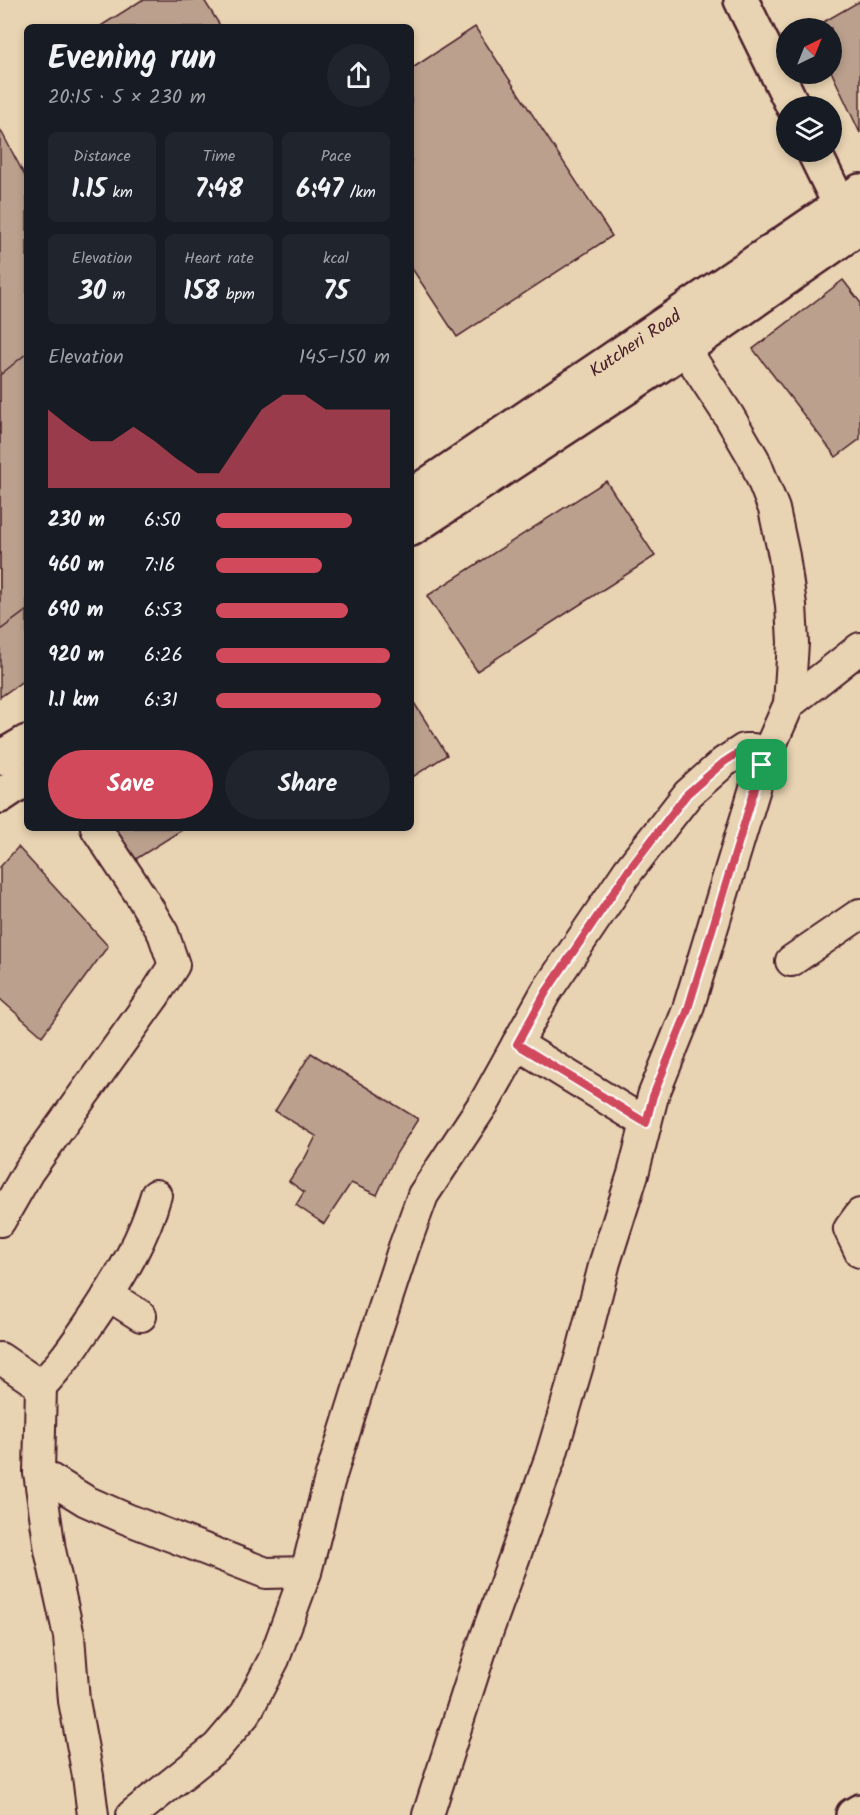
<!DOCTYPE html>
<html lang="en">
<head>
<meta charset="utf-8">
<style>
	body { margin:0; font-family:Kalam,sans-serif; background:#20242c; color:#f1f3f6; height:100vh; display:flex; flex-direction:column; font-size:22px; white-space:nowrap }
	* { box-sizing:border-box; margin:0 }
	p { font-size:20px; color:#9ea1a6 }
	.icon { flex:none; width:33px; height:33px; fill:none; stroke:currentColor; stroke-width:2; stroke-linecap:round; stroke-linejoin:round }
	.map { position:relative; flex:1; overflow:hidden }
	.drawer { position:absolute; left:24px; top:24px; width:390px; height:807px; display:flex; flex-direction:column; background:#171b24; border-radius:9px; box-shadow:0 3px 9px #0003 }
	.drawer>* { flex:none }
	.needle { width:39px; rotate:43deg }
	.tools { position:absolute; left:776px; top:18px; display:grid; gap:12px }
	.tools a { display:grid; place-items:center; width:66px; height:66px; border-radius:50%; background:#171b24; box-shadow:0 3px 9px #0003; font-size:30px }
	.pin { position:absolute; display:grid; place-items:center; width:51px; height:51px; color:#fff; margin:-26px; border-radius:12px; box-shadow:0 3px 9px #0006 }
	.round { display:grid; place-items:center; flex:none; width:63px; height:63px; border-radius:32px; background:#20242c }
	.headline { display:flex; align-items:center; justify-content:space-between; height:102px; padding:0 24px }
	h1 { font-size:33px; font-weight:800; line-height:45px }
	.stats { display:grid; grid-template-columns:repeat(3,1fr); gap:9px; height:102px; padding:6px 24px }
	.stats div { display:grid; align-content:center; border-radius:9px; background:#20242c; text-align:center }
	.stats b { font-size:26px; font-weight:800 }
	.stats small { font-size:16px; font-weight:400 }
	.stats p { font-size:16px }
	.chart { height:168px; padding:12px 24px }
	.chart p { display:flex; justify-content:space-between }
	.chart svg { width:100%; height:108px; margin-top:6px; fill:#d1495b; opacity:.7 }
	.action { display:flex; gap:12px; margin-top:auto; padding:12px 24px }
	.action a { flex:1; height:69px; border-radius:36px; background:#d1495b; color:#fff; font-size:24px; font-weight:800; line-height:69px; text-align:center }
	.action a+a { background:#20242c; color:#f1f3f6 }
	ul { padding:0 24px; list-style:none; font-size:20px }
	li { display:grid; grid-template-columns:96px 72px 1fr; align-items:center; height:45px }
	li i { height:15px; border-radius:8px; background:#d1495b }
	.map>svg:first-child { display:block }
</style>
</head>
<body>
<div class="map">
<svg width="860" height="1815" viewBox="0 0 860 1815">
	<rect width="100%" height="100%" fill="#e8d3b2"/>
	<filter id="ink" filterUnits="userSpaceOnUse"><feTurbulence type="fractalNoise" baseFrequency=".0167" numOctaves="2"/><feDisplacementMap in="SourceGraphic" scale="12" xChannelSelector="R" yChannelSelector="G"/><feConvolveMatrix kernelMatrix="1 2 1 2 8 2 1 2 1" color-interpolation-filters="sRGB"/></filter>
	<g filter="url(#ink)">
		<g fill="#bba18d" stroke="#4a1f2b" stroke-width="1.5">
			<polygon points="142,0 204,0 221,27 99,27"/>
			<polygon points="860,1 860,133 831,71 831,28 813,28"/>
			<polygon points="475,27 612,236 457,337 411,267 411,69"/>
			<polygon points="0,129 27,180 27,678 0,697"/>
			<polygon points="843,280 860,302 860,439 836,457 753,349"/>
			<polygon points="27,353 27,610 0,630 0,375"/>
			<polygon points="606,481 655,556 477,671 427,596"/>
			<polygon points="411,698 447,755 411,778"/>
			<polygon points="114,828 185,828 136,859"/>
			<polygon points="18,847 108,946 42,1036 0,999 0,867"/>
			<polygon points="311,1053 418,1119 396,1154 377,1195 351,1183 324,1224 296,1205 304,1192 289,1181 305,1158 316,1136 275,1111"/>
		</g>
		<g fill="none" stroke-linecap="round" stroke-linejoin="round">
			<g stroke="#4a1f2b" stroke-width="34">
				<g id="street">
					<polyline points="789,704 860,648"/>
					<polyline points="791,961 860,914"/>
					<polyline points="517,1044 646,1123"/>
					<polyline points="860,1214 849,1229 860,1252"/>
					<polyline points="0,1221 28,1172 155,995 174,965 163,933 141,896 96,828"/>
					<polyline points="108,1295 141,1316"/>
					<polyline points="0,1358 41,1386 39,1472 50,1550 69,1636 74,1701 88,1776 93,1815"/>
					<path d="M41 1386C63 1363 80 1337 98 1311 122 1274 144 1238 156 1195"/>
					<polyline points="39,1472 86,1501 127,1519 266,1573 306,1572"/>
					<polyline points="132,1815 217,1747 246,1713 274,1659 306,1572 329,1482 368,1357 404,1247 423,1195 486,1100 546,992 628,871 688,794 724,762 744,749 753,749 762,765"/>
					<polyline points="428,1815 481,1650 551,1456 581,1355 605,1262 633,1174 653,1096 687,1012 762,765 789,704 793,643 791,605 784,556 774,509 754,459 729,416 685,349"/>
				</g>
			</g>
			<g stroke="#4a1f2b" stroke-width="38">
				<g id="secondary">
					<polyline points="741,0 793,106"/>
					<polyline points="814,152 840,205 853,222"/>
					<polyline points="411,496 860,191"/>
					<polyline points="411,529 685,349 860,227"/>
					<polyline points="0,758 27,742"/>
					<polyline points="0,796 27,778"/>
					<polyline points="853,1815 860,1811"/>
				</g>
			</g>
			<use href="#street" stroke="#e8d3b2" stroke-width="30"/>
			<use href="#secondary" stroke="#e8d3b2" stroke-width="33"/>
		</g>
	</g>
	<g fill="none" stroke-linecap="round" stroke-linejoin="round" filter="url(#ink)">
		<g stroke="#fff" stroke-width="12">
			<polygon id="route" points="744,749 753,749 762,765 687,1012 653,1096 646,1123 517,1044 546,992 628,871 687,794 724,762"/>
		</g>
		<use href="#route" stroke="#d1495b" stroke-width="8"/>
	</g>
	<g text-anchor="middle" stroke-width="4.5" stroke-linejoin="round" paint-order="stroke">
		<g font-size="18" fill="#4a1f2b" stroke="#e8d3b2">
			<text transform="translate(635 343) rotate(-34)" y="6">Kutcheri Road</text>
		</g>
	</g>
</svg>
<div class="tools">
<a><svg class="needle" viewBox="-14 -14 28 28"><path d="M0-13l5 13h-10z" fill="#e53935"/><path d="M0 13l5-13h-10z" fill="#9ea1a6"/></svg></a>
<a><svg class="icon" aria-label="layers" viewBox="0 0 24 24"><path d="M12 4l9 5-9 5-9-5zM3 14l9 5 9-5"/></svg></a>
</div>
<div class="pin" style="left:762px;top:765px;background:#1e9e55"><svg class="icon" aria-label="arrive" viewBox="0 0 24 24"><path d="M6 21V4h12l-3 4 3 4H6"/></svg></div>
<section class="drawer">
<div class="headline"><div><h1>Evening run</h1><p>20:15 · 5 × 230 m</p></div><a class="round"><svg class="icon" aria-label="share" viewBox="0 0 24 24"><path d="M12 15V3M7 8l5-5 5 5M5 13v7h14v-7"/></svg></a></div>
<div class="stats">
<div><p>Distance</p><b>1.15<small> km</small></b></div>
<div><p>Time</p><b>7:48</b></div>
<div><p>Pace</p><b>6:47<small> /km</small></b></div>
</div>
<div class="stats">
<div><p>Elevation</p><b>30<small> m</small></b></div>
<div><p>Heart rate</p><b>158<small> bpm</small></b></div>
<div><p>kcal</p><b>75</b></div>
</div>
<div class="chart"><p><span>Elevation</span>145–150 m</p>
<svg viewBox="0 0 160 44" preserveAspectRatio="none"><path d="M0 44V12L10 19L20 25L30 25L40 19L50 25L60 32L70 38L80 38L90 25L100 12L110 6L120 6L130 12L140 12L150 12L160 12V44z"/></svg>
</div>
<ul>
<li><b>230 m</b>6:50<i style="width:78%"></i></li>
<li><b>460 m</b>7:16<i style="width:61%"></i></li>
<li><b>690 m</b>6:53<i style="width:76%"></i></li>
<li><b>920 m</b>6:26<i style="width:100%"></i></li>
<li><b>1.1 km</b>6:31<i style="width:95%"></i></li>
</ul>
<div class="action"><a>Save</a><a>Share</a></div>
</section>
</div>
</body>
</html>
